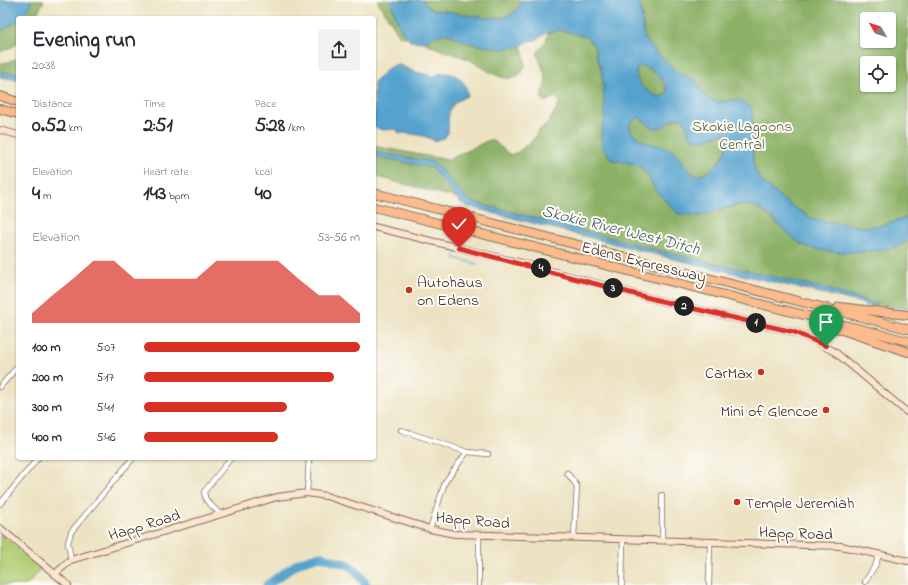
<!DOCTYPE html>
<html lang="en">
<head>
<meta charset="utf-8">
<style>
	body { margin:0; font-family:"Indie Flower",sans-serif; background:#f2f2f3; color:#2b2b33; height:100vh; display:flex; flex-direction:column; font-size:15px; white-space:nowrap }
	* { box-sizing:border-box; margin:0 }
	p { font-size:13px; color:#7c7c81 }
	.icon { flex:none; width:22px; height:22px; fill:none; stroke:currentColor; stroke-width:2; stroke-linecap:round; stroke-linejoin:round }
	.map { position:relative; flex:1; overflow:hidden }
	.details { position:absolute; left:16px; top:16px; width:360px; height:444px; display:flex; flex-direction:column; background:#fff; border-radius:4px; box-shadow:0 1px 3px #0004 }
	.details>* { flex:none }
	.needle { width:26px; rotate:309deg }
	.fabs { position:absolute; left:860px; top:12px; display:grid; gap:8px }
	.fabs a { display:grid; place-items:center; width:36px; height:36px; border-radius:4px; background:#fff; box-shadow:0 1px 3px #0004; font-size:20px }
	.pin { position:absolute; display:grid; place-items:center; width:34px; height:34px; color:#fff; margin:-41px -17px; border-radius:50% 50% 50% 0; rotate:-45deg; box-shadow:0 0 4px #0007 }
	.pin .icon { rotate:45deg }
	.km { position:absolute; width:20px; height:20px; margin:-10px; border-radius:50%; background:#222; color:#fff; font-size:11px; line-height:20px; text-align:center }
	.round { display:grid; place-items:center; flex:none; width:42px; height:42px; border-radius:4px; background:#f2f2f3 }
	.headline { display:flex; align-items:center; justify-content:space-between; height:68px; padding:0 16px }
	h1 { font-size:22px; font-weight:800; line-height:30px }
	.metrics { display:grid; grid-template-columns:repeat(3,1fr); gap:6px; height:68px; padding:4px 16px }
	.metrics div { display:grid; align-content:center }
	.metrics b { font-size:20px; font-weight:800 }
	.metrics small { font-size:11px; font-weight:400 }
	.metrics p { font-size:11px }
	.chart { height:112px; padding:8px 16px }
	.chart p { display:flex; justify-content:space-between }
	.chart svg { width:100%; height:72px; margin-top:4px; fill:#d93025; opacity:.7 }
	ul { padding:0 16px; list-style:none; font-size:13px }
	li { display:grid; grid-template-columns:64px 48px 1fr; align-items:center; height:30px }
	li i { height:10px; border-radius:5px; background:#d93025 }
	.map>svg:first-child { display:block }
</style>
</head>
<body>
<div class="map">
<svg width="908" height="585" viewBox="0 0 908 585">
	<rect width="100%" height="100%" fill="#fdfcf7"/>
	<filter id="ink" filterUnits="userSpaceOnUse"><feTurbulence type="fractalNoise" baseFrequency=".025" numOctaves="2"/><feDisplacementMap in="SourceGraphic" scale="8" xChannelSelector="R" yChannelSelector="G"/><feConvolveMatrix kernelMatrix="1 2 1 2 8 2 1 2 1" color-interpolation-filters="sRGB"/></filter>
	<filter id="wash" filterUnits="userSpaceOnUse"><feTurbulence type="fractalNoise" baseFrequency=".012" numOctaves="4" result="noise"/><feDisplacementMap in="SourceGraphic" scale="16" xChannelSelector="R" yChannelSelector="G"/><feGaussianBlur stdDeviation="0.9" result="paint"/><feColorMatrix in="noise" values="0 0 0 0 0 0 0 0 0 0 0 0 0 0 0 0 0 1.4 0 .05"/><feComposite in="paint" operator="in"/></filter>
	<g filter="url(#wash)">
		<rect width="100%" height="100%" fill="#ede3c3"/>
		<polygon fill="#b1ce75" stroke="#767c4a" points="0,534 41,568 27,585 0,585"/>
		<g fill="#8cb166" stroke="#646e42" fill-rule="evenodd">
			<polygon points="32,0 44,0 35,18 21,18 27,12"/>
			<polygon points="377,0 390,0 400,28 406,37 400,36"/>
			<path d="M423 0H522C519 6 515 14 508 16 484 23 457 10 433 10L426 5Z"/>
			<path d="M638 0H908V217L884 225 862 227 813 219 790 205 761 181 756 172 753 162 752 109 734 100 722 103 711 100 705 97 694 79 677 73 649 45 644 38 643 18ZM867 19H889V41H867ZM867 63H889V85H867Z"/>
			<polygon points="18,21 18,42 14,46 0,52 0,32"/>
			<path d="M559 30C568 32 578 33 586 37 603 47 607 100 605 118 603 139 596 141 612 160L635 164 642 168 647 174 656 191 677 213 699 216 739 205 752 206 762 211 783 229 893 247 908 241V308C876 308 838 292 805 285 694 260 583 231 473 202L465 197 434 162 374 152V146L448 160 489 140 494 141 510 155 518 152 534 139 538 131 547 125 560 102 555 97 545 102C537 95 545 90 546 81 546 74 539 61 537 53L546 41 548 33Z"/>
			<path d="M447 33 502 49 521 46C524 56 528 63 522 72 509 90 481 65 468 59 454 53 438 51 425 42L442 34Z"/>
			<polygon points="18,58 18,73 0,72 0,63 5,63"/>
			<path d="M644 65 659 76 668 92 663 97C650 97 635 84 636 70L640 66Z"/>
			<path d="M638 117 650 126 667 123 678 117C687 118 687 126 688 133L701 140 726 134 728 136C729 152 720 162 708 171 705 173 701 176 697 175 691 173 688 167 683 164 673 158 662 148 652 145 647 143 644 144 640 141 635 136 629 130 630 123Z"/>
			<polygon points="374,156 432,168 457,198 374,176"/>
		</g>
		<g fill="#55a2ce" stroke="#486676" fill-rule="evenodd">
			<polygon points="0,0 32,0 27,12 21,18 18,18 18,21 0,32"/>
			<path d="M390 0H423L426 5 433 10C457 10 484 23 508 16 515 14 519 6 522 0H638C644 12 640 27 645 39 647 43 674 71 679 73 684 76 691 77 696 81 702 86 702 96 710 100 719 104 724 100 733 100 740 99 747 105 752 108L753 162 756 172 761 181 790 205 813 219 862 227 884 225 908 217V241C903 243 897 247 891 248 869 253 817 256 798 242 783 231 770 211 752 206 733 201 716 214 698 216 691 216 684 215 677 213L656 191 647 174 642 168 635 164 612 160 602 146 601 133 605 118 602 73 594 46 587 37 559 30 546 33 536 40 529 41 521 46 502 49 468 43 447 33 442 34 425 42 410 41 400 28ZM640 66H644C653 71 672 83 666 95L659 97C648 93 635 83 636 70ZM638 117C644 119 648 127 655 128 665 130 671 116 682 118 690 124 684 137 697 140 707 142 716 132 725 134L728 136C729 152 713 178 695 175 685 168 681 156 671 150 657 141 649 149 634 134 631 131 629 128 630 123Z"/>
			<path d="M397 64 415 72 434 76C437 75 441 73 443 73 456 72 469 84 467 96 446 105 449 113 448 133L444 138 434 141C426 135 412 134 402 133L400 134 396 129 383 130 374 127V82L388 68Z"/>
			<polygon points="0,72 18,73 18,80 0,77"/>
			<polygon points="374,152 434,162 465,197 473,202 665,252 827,289 876,304 876,306 865,306 861,303 846,299 674,259 466,206 460,202 432,168 374,156"/>
		</g>
		<g fill="none" stroke-linecap="round" stroke-linejoin="round">
			<polyline stroke="#55a2ce" stroke-width="1.5" points="455,255 455,258 477,264"/>
			<polyline stroke="#55a2ce" stroke-width="9" points="267,585 300,562 320,556 349,565 358,573 366,585"/>
		</g>
	</g>
	<g filter="url(#ink)">
		<g fill="none" stroke-linecap="round" stroke-linejoin="round">
			<g stroke="#796b58" stroke-width="6">
				<g id="street">
					<polyline points="0,387 18,366"/>
					<polyline points="401,430 467,452 488,454"/>
					<polyline points="567,473 577,486 574,537"/>
					<polyline points="307,493 309,458"/>
					<polyline points="662,495 662,541"/>
					<polyline points="0,504 38,458"/>
					<polyline points="220,514 206,500 204,492 231,458"/>
					<polyline points="430,529 445,482 467,452"/>
					<polyline points="71,560 68,543 71,532 133,458"/>
					<polyline points="865,582 876,564 879,554"/>
					<polyline points="479,585 479,535"/>
					<polyline points="622,585 623,540"/>
					<polyline points="709,585 710,543"/>
				</g>
			</g>
			<g stroke="#796b58" stroke-width="8">
				<g id="secondary">
					<polyline points="0,130 18,135"/>
					<polyline points="374,227 521,263 661,301 794,332 815,341 835,352 908,413"/>
					<polyline points="0,528 68,585"/>
					<polyline points="55,574 71,560 277,497 307,493 326,496 430,529 455,534 841,546 908,561"/>
				</g>
			</g>
			<g stroke="#796b58" stroke-width="10">
				<g id="highway">
					<polyline points="0,96 18,102"/>
					<polyline points="0,109 18,114"/>
					<polyline points="374,193 908,329"/>
					<polyline points="374,207 908,341"/>
					<polyline points="839,307 908,315"/>
					<polyline points="836,328 908,352"/>
				</g>
			</g>
			<use href="#street" stroke="#fff" stroke-width="4.5"/>
			<use href="#secondary" stroke="#fde4d1" stroke-width="6"/>
			<use href="#highway" stroke="#fbbb8d" stroke-width="8"/>
		</g>
	</g>
	<g fill="none" stroke-linecap="round" stroke-linejoin="round" filter="url(#ink)">
		<g stroke="#fff" stroke-width="8">
			<polyline id="route" points="459,248 661,301 794,332 826,346"/>
		</g>
		<use href="#route" stroke="#d93025" stroke-width="5"/>
	</g>
	<g fill="#c8321e" stroke="#fdfcf7" stroke-width="1.5">
		<circle cx="409" cy="290" r="4"/>
		<circle cx="761" cy="372" r="4"/>
		<circle cx="826" cy="410" r="4"/>
		<circle cx="737" cy="502" r="4"/>
	</g>
	<g text-anchor="middle" stroke-width="4" stroke-linejoin="round" paint-order="stroke">
		<g font-size="16" fill="#5e5b38" stroke="#fdfcf7">
			<text x="742" y="131">Skokie Lagoons<tspan x="742" dy="18">Central</tspan></text>
		</g>
		<g font-size="16" fill="#3b2a1e" stroke="#fdfcf7">
			<text transform="translate(644 261) rotate(14)" y="6">Edens Expressway</text>
			<text transform="translate(473 519) rotate(5)" y="6">Happ Road</text>
			<text transform="translate(144 524) rotate(-17)" y="6">Happ Road</text>
			<text transform="translate(796 532) rotate(2)" y="6">Happ Road</text>
		</g>
		<g font-size="16" fill="#3b2a1e" stroke="#fdfcf7" text-anchor="start">
			<text x="417" y="287">Autohaus<tspan x="417" dy="18">on Edens</tspan></text>
			<text x="753" y="378" text-anchor="end">CarMax</text>
			<text x="818" y="416" text-anchor="end">Mini of Glencoe</text>
			<text x="745" y="508">Temple Jeremiah</text>
		</g>
		<g font-size="17" font-style="italic" fill="#455a64" stroke="#fdfcf7">
			<text transform="translate(621 229) rotate(14)" y="6">Skokie River West Ditch</text>
		</g>
	</g>
</svg>
<div class="fabs">
<a><svg class="needle" viewBox="-14 -14 28 28"><path d="M0-13l5 13h-10z" fill="#e53935"/><path d="M0 13l5-13h-10z" fill="#7c7c81"/></svg></a>
<a><svg class="icon" aria-label="locate" viewBox="0 0 24 24"><circle cx="12" cy="12" r="6"/><path d="M12 2v4M12 18v4M2 12h4M18 12h4"/></svg></a>
</div>
<div class="pin" style="left:826px;top:346px;background:#1e9e55"><svg class="icon" aria-label="arrive" viewBox="0 0 24 24"><path d="M6 21V4h12l-3 4 3 4H6"/></svg></div>
<div class="pin" style="left:459px;top:248px;background:#d93025"><svg class="icon" aria-label="check" viewBox="0 0 24 24"><path d="M5 12l5 5 9-10"/></svg></div>
<b class="km" style="left:756px;top:323px">1</b>
<b class="km" style="left:684px;top:306px">2</b>
<b class="km" style="left:613px;top:288px">3</b>
<b class="km" style="left:541px;top:268px">4</b>
<section class="details">
<div class="headline"><div><h1>Evening run</h1><p>20:38</p></div><a class="round"><svg class="icon" aria-label="share" viewBox="0 0 24 24"><path d="M12 15V3M7 8l5-5 5 5M5 13v7h14v-7"/></svg></a></div>
<div class="metrics">
<div><p>Distance</p><b>0.52<small> km</small></b></div>
<div><p>Time</p><b>2:51</b></div>
<div><p>Pace</p><b>5:28<small> /km</small></b></div>
</div>
<div class="metrics">
<div><p>Elevation</p><b>4<small> m</small></b></div>
<div><p>Heart rate</p><b>143<small> bpm</small></b></div>
<div><p>kcal</p><b>40</b></div>
</div>
<div class="chart"><p><span>Elevation</span>53–56 m</p>
<svg viewBox="0 0 160 44" preserveAspectRatio="none"><path d="M0 44V38L10 27L20 17L30 6L40 6L50 17L60 17L70 17L80 17L90 6L100 6L110 6L120 6L130 17L140 27L150 27L160 38V44z"/></svg>
</div>
<ul>
<li><b>100 m</b>5:07<i style="width:100%"></i></li>
<li><b>200 m</b>5:17<i style="width:88%"></i></li>
<li><b>300 m</b>5:41<i style="width:66%"></i></li>
<li><b>400 m</b>5:46<i style="width:62%"></i></li>
</ul>
</section>
</div>
</body>
</html>
